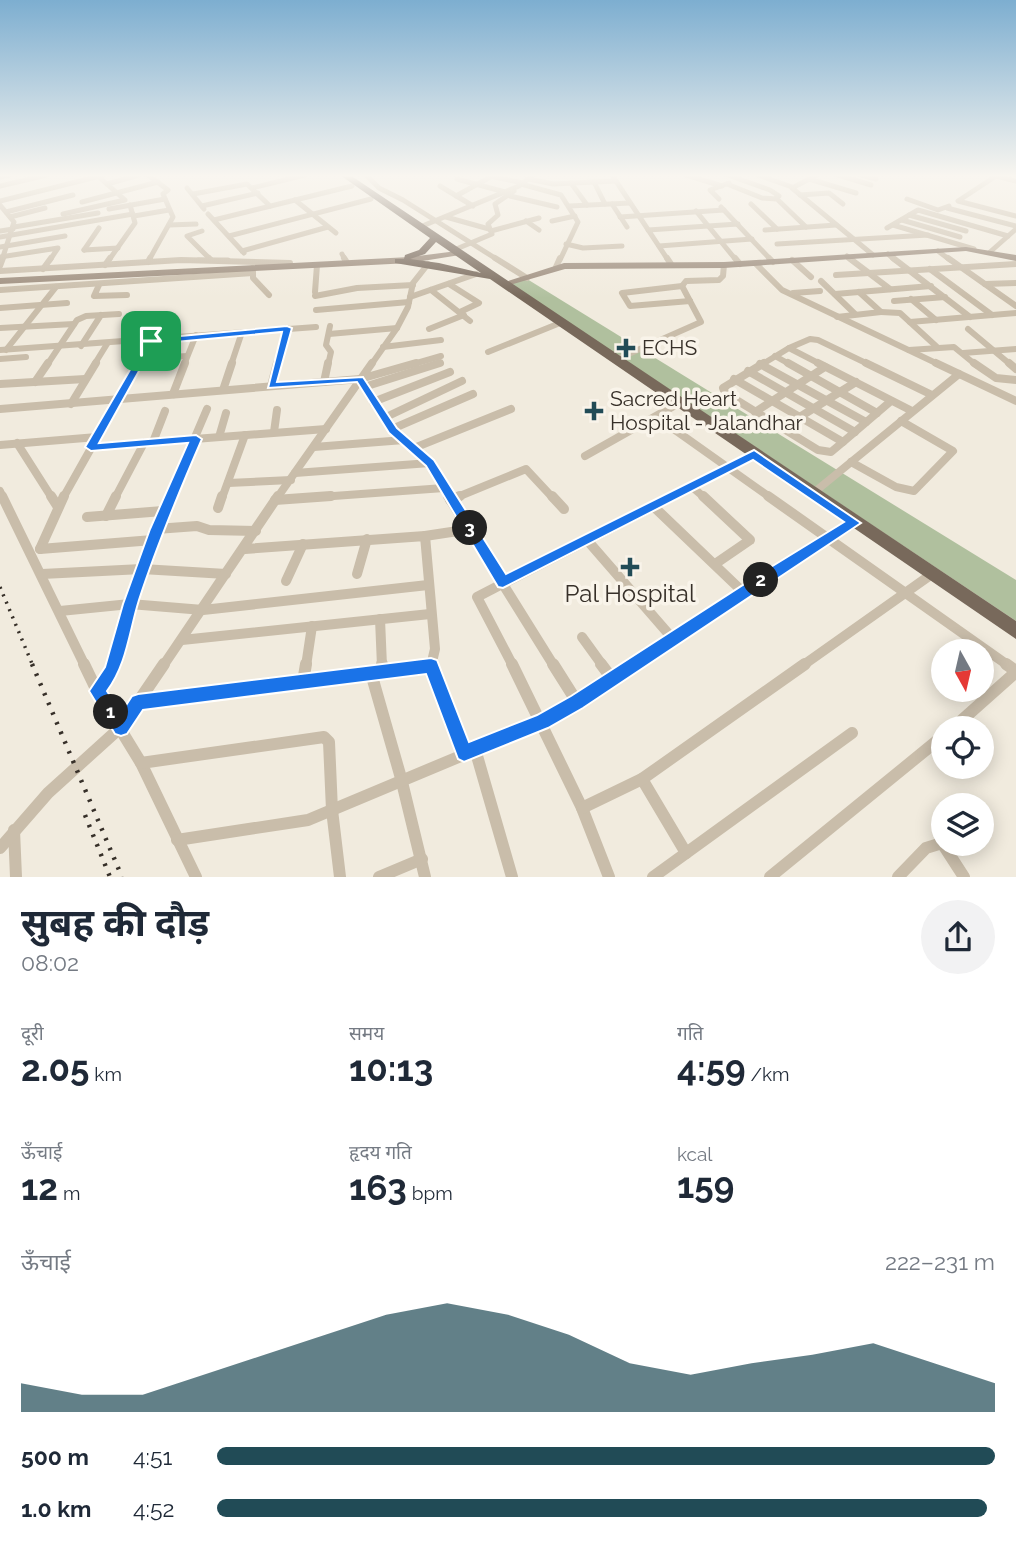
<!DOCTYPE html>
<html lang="hi">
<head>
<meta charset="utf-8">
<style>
	body { margin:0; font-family:Raleway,"Noto Sans Devanagari",sans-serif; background:#f2f2f3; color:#1f2937; height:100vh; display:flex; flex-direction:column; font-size:26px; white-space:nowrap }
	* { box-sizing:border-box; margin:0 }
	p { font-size:23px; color:#747a83 }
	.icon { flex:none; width:38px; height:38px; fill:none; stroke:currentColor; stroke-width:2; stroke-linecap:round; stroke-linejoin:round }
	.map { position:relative; height:877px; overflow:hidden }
	.drawer { display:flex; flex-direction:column; background:#fff; flex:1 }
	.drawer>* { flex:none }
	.needle { width:46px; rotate:172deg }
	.buttons { position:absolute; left:931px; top:639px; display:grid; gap:14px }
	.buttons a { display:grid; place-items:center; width:63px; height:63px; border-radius:50%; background:#fff; box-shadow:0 4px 18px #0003; font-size:35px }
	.pin { position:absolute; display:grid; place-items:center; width:60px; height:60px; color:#fff; margin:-30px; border-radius:14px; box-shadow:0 4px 10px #0006 }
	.km { position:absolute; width:35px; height:35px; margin:-18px; border-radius:50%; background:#222; color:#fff; font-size:19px; line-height:35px; text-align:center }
	.round { display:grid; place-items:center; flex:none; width:74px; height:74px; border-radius:37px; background:#f2f2f3 }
	.summary { display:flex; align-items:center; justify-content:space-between; height:119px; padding:0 21px }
	h1 { font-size:38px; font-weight:700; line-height:52px }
	.stats { display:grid; grid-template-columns:repeat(3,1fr); gap:10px; height:119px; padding:7px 21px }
	.stats div { display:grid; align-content:center }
	.stats b { font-size:35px; font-weight:700 }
	.stats small { font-size:19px; font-weight:400 }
	.stats p { font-size:19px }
	.chart { height:196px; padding:14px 21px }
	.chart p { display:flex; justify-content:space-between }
	.chart svg { width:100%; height:126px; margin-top:7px; fill:#214b56; opacity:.7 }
	ul { padding:0 21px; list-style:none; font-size:23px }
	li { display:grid; grid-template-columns:112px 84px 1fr; align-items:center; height:52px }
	li i { height:18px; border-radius:9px; background:#214b56 }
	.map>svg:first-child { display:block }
</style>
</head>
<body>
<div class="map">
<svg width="1016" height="877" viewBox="0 0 1016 877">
	<rect width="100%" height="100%" fill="#f1ebde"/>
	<polygon fill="#b0c09e" points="527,279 1016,580 1016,621 511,284"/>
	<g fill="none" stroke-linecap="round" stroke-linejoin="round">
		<g stroke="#c9bdaa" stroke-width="5">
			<polyline points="148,175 168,190 163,194 173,217 149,260"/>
			<polyline points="366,175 379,188 403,200 498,260"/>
			<polyline points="612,175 668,260"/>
			<polyline points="686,175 722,186"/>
			<polyline points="728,175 770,190 779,196 776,198"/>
			<polyline points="758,175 792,187"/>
			<polyline points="817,175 792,188 873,255"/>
			<polyline points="838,175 871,185"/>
			<polyline points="861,175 876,179"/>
			<polyline points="992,175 1016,181"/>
			<polyline points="490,176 523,183"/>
			<polyline points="996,176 958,201 1016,216"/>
			<polyline points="0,177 9,175"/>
			<polyline points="457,179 505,192"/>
			<polyline points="529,179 553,184 616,181"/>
			<polyline points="809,179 856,193"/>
			<polyline points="594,182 605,204"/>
			<polyline points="571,183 587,205"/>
			<polyline points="107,184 139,175"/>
			<polyline points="521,184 561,195 578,222 560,260"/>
			<polyline points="727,184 762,198 777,199 806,227"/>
			<polyline points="0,186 47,175"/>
			<polyline points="440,186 473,206"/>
			<polyline points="187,188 204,209"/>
			<polyline points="252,188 305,175"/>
			<polyline points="193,194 247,184 270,206"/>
			<polyline points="800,195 829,193 843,204"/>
			<polyline points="456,196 494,175"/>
			<polyline points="510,196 557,207"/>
			<polyline points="719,199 710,190 729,183"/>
			<polyline points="907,199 938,210 949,206"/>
			<polyline points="295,200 336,233"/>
			<polyline points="0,201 104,175"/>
			<polyline points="82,202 158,182"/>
			<polyline points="612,204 627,227"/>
			<polyline points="751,204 777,229"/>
			<polyline points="0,205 14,222 2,260"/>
			<polyline points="202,206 258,193"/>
			<polyline points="569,206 630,203"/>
			<polyline points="721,207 771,260"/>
			<polyline points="947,208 1016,226"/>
			<polyline points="109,209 165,199"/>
			<polyline points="696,211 736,260"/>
			<polyline points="6,212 73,195"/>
			<polyline points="63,214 125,200 99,177"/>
			<polyline points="208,214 244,253"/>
			<polyline points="909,215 966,231"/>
			<polyline points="134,216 169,210"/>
			<polyline points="10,217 45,208"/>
			<polyline points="446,217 489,229"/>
			<polyline points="620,217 724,210"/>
			<polyline points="214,220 352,186"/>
			<polyline points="902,220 960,237"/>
			<polyline points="526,221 539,230"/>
			<polyline points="552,221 575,216"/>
			<polyline points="169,225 196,224"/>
			<polyline points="893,225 974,249"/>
			<polyline points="14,227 98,213"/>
			<polyline points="420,227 519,186 533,175"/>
			<polyline points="887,228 918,210 1008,236"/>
			<polyline points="648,230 738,224"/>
			<polyline points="765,230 836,225"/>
			<polyline points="0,231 13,229"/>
			<polyline points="202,231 187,236 211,260"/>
			<polyline points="491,231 539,218"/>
			<polyline points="229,236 371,199"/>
			<polyline points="0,237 133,214"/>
			<polyline points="566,244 583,248 622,246"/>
			<polyline points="777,244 928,235"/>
			<polyline points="659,246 752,239"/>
			<polyline points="0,247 65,236"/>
			<polyline points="84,250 118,248"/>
			<polyline points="84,250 99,228"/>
			<polyline points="454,250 492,234 488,224 498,215 495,204 514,191"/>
			<polyline points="242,251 328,227"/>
			<polyline points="938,251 950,260"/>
			<polyline points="990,252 1016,229"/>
			<polyline points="342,254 345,260"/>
			<polyline points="888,254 895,260"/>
			<polyline points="847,256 852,260"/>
			<polyline points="0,257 58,248 50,260"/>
			<polyline points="109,260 135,223 130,205"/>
			<polyline points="198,260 228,260"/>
		</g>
		<g stroke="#c9bdaa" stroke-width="6">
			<polyline points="209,258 211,260"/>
			<polyline points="344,258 346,261"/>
			<polyline points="495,258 527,278"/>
			<polyline points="667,258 671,264"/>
			<polyline points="735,258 740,264"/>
			<polyline points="769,258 773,262"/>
			<polyline points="849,258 890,289"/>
			<polyline points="893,258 970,317"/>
			<polyline points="948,258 1016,306"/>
			<polyline points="792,260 811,277"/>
			<polyline points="148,262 150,258"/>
			<polyline points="756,264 782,290 940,365"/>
			<polyline points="105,265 110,258"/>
			<polyline points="0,266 3,258"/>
			<polyline points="556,267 560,258"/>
			<polyline points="253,268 253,278 269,295"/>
			<polyline points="43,269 51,258"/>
			<polyline points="930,269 992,315"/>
			<polyline points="0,271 181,260 290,263"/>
			<polyline points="836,275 1016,264"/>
			<polyline points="821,281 855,314"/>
			<polyline points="449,284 479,303 460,312"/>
			<polyline points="985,284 1016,283"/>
			<polyline points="99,285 94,296 127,295"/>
			<polyline points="0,290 253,273"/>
			<polyline points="431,290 470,321"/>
			<polyline points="315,292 317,265"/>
			<polyline points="793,293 820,291"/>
			<polyline points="835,294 931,286"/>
			<polyline points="315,296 357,288 413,285"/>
			<polyline points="410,297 476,274"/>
			<polyline points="911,299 936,320"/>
			<polyline points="690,301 630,306 622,293 682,286 686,281 719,280 723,276 724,265"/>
			<polyline points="894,301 945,297"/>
			<polyline points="0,308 67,303"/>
			<polyline points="316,310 409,302"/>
			<polyline points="881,312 900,313 937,347"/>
			<polyline points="837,317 881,312 859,292"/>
			<polyline points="910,322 1016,313"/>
			<polyline points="0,328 74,324"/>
			<polyline points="429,329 464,315"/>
			<polyline points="968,329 1011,365"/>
			<polyline points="329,334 397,328"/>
			<polyline points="81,346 101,315"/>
			<polyline points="383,347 441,340"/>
			<polyline points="789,348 810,339 818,340 870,365"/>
			<polyline points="0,350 316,327"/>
			<polyline points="6,350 56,287"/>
			<polyline points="909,350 954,347 976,365"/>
			<polyline points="488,352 560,323"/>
			<polyline points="963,353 1016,349"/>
			<polyline points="775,356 791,365"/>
			<polyline points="0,359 26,357"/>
			<polyline points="140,359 187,356"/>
			<polyline points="615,360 701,322 682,286"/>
			<polyline points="47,365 77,320 86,316 119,314"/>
			<polyline points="94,365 107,344"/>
			<polyline points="138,365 151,341"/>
			<polyline points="184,365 196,335"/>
			<polyline points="231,365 242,332"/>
			<polyline points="277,365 287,328"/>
			<polyline points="328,365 331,352 326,345 330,326"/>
			<polyline points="371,365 397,328 408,307 413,283 428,264"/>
			<polyline points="410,365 441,356"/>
			<polyline points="434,365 440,363"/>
			<polyline points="761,365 789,348 822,365"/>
		</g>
		<g stroke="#c9bdaa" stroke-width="8">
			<polyline points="764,363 723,388 725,393 818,450 831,452 843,442"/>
			<polyline points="788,363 877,413"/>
			<polyline points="818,363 912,411"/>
			<polyline points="866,363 932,395"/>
			<polyline points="936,363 1016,401"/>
			<polyline points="974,363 996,378 1016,380"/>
			<polyline points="1009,363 1016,369"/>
			<polyline points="760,364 866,422"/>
			<polyline points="748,371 855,432"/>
			<polyline points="360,379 416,363"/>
			<polyline points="734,379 843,442 891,401"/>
			<polyline points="35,382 48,363"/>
			<polyline points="324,382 328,363"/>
			<polyline points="0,384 85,379"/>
			<polyline points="271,386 277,363"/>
			<polyline points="364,387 440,363"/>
			<polyline points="223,390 232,363"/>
			<polyline points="173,394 185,363"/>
			<polyline points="373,402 450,372"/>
			<polyline points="71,404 96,363"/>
			<polyline points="0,409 360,379 393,430 430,463 449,498"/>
			<polyline points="755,412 825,367"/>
			<polyline points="384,418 462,381"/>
			<polyline points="782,428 856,382"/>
			<polyline points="392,429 473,394"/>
			<polyline points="675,430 771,498"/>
			<polyline points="274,432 277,410"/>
			<polyline points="219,437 226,413"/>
			<polyline points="153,442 165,411"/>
			<polyline points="17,443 52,498"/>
			<polyline points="0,445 97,437"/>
			<polyline points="91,447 326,429"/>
			<polyline points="314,447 404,440"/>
			<polyline points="414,448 511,409"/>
			<polyline points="585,456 679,403"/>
			<polyline points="851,462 896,487 914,491 953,451 901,421"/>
			<polyline points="295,473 430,463"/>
			<polyline points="228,483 291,480"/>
			<polyline points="691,486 705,498"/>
			<polyline points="0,491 3,498"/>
			<polyline points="812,494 959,374"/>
			<polyline points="63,498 139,363"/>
			<polyline points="115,498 144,443"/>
			<polyline points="169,498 207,409"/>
			<polyline points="222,498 245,435"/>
			<polyline points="277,498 372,363"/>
			<polyline points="306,498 444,488"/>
			<polyline points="455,498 526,469 553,498"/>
			<polyline points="669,498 754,454"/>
		</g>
		<g stroke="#c9bdaa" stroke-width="10">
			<polyline points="2,496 85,666"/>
			<polyline points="51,496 58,507"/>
			<polyline points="448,496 554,666"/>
			<polyline points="552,496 564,509"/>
			<polyline points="703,496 750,540 715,564"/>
			<polyline points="768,496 1009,666"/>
			<polyline points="275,500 331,496"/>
			<polyline points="450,500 460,496"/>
			<polyline points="653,506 743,592"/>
			<polyline points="218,508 222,496"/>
			<polyline points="106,516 116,496"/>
			<polyline points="87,517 163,511"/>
			<polyline points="156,529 197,526 209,530 256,531"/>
			<polyline points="425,536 471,529"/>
			<polyline points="587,540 673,639"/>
			<polyline points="40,549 64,496"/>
			<polyline points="40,549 153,540"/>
			<polyline points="245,549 425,536 435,649 431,666"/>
			<polyline points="42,574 142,569 226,574"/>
			<polyline points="357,574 367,539"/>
			<polyline points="286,581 303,544"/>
			<polyline points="60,611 130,604 203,610 428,585"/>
			<polyline points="380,619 382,666"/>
			<polyline points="582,637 603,666"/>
			<polyline points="182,640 430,614"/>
			<polyline points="113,666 130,604 170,496"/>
			<polyline points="163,666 278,496"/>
			<polyline points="306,666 312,626"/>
			<polyline points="513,666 477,597 673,496"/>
			<polyline points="634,666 770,574 854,523"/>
			<polyline points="802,666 932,574"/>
		</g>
		<g stroke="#c9bdaa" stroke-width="12">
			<polyline points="84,664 97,691 141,763 196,877"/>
			<polyline points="382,664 382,673"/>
			<polyline points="512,664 582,808 609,877"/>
			<polyline points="553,664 577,702"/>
			<polyline points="601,664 613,680"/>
			<polyline points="1006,664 1016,671"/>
			<polyline points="371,673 401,778 425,877"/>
			<polyline points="303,682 306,664"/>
			<polyline points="97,691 112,671 114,664"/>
			<polyline points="138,702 431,666 465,753"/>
			<polyline points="953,728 1016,672"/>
			<polyline points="475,749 512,877"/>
			<polyline points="141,763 324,737 329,742 332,810 340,877"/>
			<polyline points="642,779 686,853"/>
			<polyline points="582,808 642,779 805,664"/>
			<polyline points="14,830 16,877"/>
			<polyline points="177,840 308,820 542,722 637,664"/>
			<polyline points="0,848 48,793 121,727 164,664"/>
			<polyline points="379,877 422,859"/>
			<polyline points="653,877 852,733"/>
			<polyline points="770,877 943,736"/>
			<polyline points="898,877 926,848 942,843 964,877"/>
		</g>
		<g fill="#9c8c7c" fill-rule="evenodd">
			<polygon points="966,247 1016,255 1016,261 966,251 724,268 565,269 503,287 499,284 564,263 724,262"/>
			<polygon points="457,251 460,251 460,255 410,263 0,284 0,278 410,257"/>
		</g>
		<path fill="#78695b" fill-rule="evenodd" d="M340 175H350L1016 621V639L490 279 395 263V259H404L405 255 419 250 430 238ZM436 242 481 273 439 263 410 259 425 254Z"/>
		<polyline stroke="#373029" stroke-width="3.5" stroke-dasharray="2 6" stroke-linecap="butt" points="0,587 33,666"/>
		<g stroke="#373029" stroke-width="4.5" stroke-dasharray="2.5 8" stroke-linecap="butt">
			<polyline points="32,664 122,877"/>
			<polyline points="85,815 110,877"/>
		</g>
	</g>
	<linearGradient id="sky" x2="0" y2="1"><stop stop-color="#7daed0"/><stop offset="0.59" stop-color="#f9f6f0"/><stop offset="1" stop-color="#f9f6f0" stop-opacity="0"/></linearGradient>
	<rect width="1016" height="298" fill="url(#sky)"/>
	<path fill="#1a73e8" stroke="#fff" stroke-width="2" fill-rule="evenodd" d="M287 326 292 328 277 382 363 377 397 428 434 460 506 574 754 450 861 523 583 708 548 728 464 762 458 759 426 674 143 710 127 734 121 736 115 734 89 691 105 667 123 604 150 529 188 443 91 451 85 447 148 339ZM282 332 268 388 357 382 389 433 426 466 498 587 503 588 753 460 844 522 766 570 571 696 537 715 469 742 437 660 431 658 138 694 132 696 121 713 107 691C127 664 129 632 139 600 157 545 179 492 202 439L196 435 99 443 154 344Z"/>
	<g fill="#214b56" stroke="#f9f4ea" stroke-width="2.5">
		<path d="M622.5 337.5h7v7h7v7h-7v7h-7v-7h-7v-7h7z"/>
		<path d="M590.5 400.5h7v7h7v7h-7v7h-7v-7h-7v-7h7z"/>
		<path d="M626.5 556.5h7v7h7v7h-7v7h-7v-7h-7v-7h7z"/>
	</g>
	<g text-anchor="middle" stroke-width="7" stroke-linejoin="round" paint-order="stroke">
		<g font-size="21" fill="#373029" stroke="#f9f4ea" text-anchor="start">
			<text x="642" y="355">ECHS</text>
			<text x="610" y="406">Sacred Heart<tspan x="610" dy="24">Hospital - Jalandhar</tspan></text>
		</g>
		<g font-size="24" fill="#373029" stroke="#f9f4ea">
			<text x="630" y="602">Pal Hospital</text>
		</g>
	</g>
</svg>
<div class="buttons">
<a><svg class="needle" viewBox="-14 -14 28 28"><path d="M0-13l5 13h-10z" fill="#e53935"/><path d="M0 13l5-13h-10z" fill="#747a83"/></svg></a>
<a><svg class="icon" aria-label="locate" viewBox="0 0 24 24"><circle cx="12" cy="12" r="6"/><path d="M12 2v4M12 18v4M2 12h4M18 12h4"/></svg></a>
<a><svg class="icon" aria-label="layers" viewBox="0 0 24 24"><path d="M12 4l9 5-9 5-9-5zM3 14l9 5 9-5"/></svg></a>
</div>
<div class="pin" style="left:151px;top:341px;background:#1e9e55"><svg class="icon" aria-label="arrive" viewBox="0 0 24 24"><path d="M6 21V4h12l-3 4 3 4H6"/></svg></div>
<b class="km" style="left:111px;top:712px">1</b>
<b class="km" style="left:761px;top:580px">2</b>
<b class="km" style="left:470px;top:528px">3</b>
</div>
<section class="drawer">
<div class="summary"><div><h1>सुबह की दौड़</h1><p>08:02</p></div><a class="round"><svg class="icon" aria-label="share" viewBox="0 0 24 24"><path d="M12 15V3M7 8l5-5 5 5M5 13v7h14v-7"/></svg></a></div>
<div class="stats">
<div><p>दूरी</p><b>2.05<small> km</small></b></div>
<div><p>समय</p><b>10:13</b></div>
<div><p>गति</p><b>4:59<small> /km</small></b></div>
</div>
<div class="stats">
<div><p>ऊँचाई</p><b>12<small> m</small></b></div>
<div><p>हृदय गति</p><b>163<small> bpm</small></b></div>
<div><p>kcal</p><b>159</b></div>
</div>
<div class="chart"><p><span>ऊँचाई</span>222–231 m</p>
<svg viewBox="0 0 160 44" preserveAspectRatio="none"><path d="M0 44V34L10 38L20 38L30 31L40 24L50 17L60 10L70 6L80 10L90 17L100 27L110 31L120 27L130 24L140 20L150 27L160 34V44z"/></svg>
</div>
<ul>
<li><b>500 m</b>4:51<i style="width:100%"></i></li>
<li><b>1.0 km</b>4:52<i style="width:99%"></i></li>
</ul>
</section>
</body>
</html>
